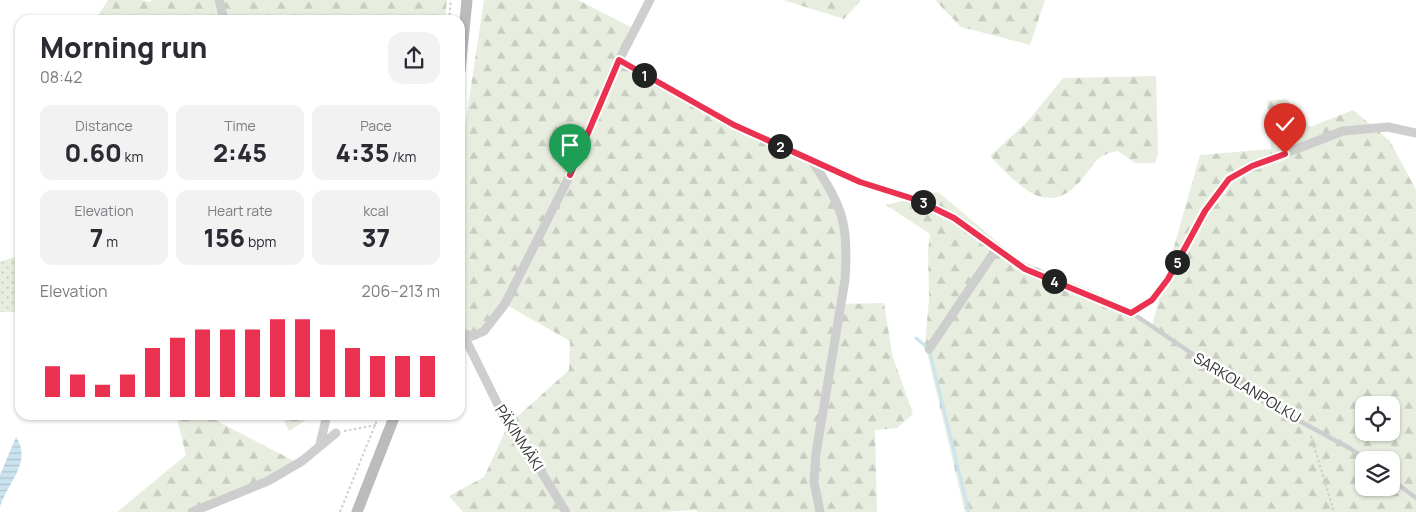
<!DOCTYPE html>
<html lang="en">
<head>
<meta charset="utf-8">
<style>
	body { margin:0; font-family:Manrope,sans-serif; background:#f2f2f3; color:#2b2b33; height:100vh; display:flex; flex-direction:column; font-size:19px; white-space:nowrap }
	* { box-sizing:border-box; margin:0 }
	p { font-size:16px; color:#7c7c81 }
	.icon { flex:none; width:28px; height:28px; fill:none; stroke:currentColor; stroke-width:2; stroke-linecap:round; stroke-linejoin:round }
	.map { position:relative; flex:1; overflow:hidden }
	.panel { position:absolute; left:15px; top:15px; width:450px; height:405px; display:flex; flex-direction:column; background:#fff; border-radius:15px; box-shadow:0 1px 4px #0004 }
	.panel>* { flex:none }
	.fabs { position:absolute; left:1355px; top:396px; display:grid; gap:10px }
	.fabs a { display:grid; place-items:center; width:45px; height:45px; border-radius:10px; background:#fff; box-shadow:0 1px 4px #0004; font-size:25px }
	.pin { position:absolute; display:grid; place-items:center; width:42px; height:42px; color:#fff; margin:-51px -21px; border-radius:50% 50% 50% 0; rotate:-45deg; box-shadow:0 0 5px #0007 }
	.pin .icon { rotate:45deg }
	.km { position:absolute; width:25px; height:25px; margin:-12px; border-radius:50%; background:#222; color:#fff; font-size:14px; line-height:25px; text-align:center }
	.round { display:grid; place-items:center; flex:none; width:52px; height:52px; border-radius:15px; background:#f2f2f3 }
	.summary { display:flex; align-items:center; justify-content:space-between; height:85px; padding:0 25px }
	h1 { font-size:28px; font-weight:800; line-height:38px }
	.metrics { display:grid; grid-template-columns:repeat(3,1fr); gap:8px; height:85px; padding:5px 25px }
	.metrics div { display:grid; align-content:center; border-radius:12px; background:#f2f2f3; text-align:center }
	.metrics b { font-size:25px; font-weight:800 }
	.metrics small { font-size:14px; font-weight:400 }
	.metrics p { font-size:14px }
	.chart { height:140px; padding:10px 25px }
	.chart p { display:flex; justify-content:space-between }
	.chart svg { width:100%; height:90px; margin-top:5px; stroke:#ea314f; stroke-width:6 }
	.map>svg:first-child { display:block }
</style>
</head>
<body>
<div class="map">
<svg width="1416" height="512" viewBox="0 0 1416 512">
	<defs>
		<pattern id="grass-dots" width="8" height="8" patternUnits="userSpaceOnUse" patternTransform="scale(1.25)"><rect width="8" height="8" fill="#e8eedf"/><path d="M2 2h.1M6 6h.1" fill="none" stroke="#c7cdc0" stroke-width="1.8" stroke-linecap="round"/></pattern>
		<pattern id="forest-firs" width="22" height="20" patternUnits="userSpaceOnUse" patternTransform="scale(1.25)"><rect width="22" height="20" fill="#e8eedf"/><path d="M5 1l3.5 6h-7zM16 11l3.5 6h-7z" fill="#c7cdc0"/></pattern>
		<pattern id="water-rules" width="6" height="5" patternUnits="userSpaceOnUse" patternTransform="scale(1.25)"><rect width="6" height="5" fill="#cbe3ee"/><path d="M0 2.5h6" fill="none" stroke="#afc3cd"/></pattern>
	</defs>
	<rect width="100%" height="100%" fill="#fff"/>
	<polygon fill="url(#grass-dots)" points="20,255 20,312 0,312 0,262"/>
	<g fill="url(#forest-firs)" fill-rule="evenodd">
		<polygon points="108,0 141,0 150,2 152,0 447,0 445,20 95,20"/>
		<polygon points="484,0 578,0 635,29 619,61 812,160 831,189 846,234 841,304 884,303 892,354 913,414 897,428 875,430 877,512 697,512 696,510 660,512 463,512 449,496 484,477 508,425 569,370 570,341 505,304 484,331 473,336 460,331 460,159"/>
		<polygon points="783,0 861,0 844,19"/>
		<polygon points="935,0 1045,0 1030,45 961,27"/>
		<path d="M1156 76 1158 155 1155 163H1135L1118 151C1097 155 1096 161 1083 178 1047 222 1018 184 990 156L1028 121 1063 78Z"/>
		<path d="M1286 99 1310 127 1353 110 1390 141 1416 190V512H965L925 344 929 299 928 250 930 234 886 205 938 192 1018 259 1124 305 1152 325 1200 155 1271 149 1267 101ZM1364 405H1391V432H1364ZM1364 460H1391V488H1364Z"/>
		<polygon points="176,415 216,415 219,422 294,461 268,481 192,512 117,512 186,455"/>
		<polygon points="281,415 314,415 289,431"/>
	</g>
	<path fill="url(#water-rules)" d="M16 437C33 462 6 485 0 507V475Z"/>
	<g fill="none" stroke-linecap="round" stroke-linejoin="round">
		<polyline stroke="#cbe3ee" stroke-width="3" points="916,338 929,349 969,512"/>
		<g stroke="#cecece" stroke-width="2" stroke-dasharray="2.5 2.5" stroke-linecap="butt">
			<polyline points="449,20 451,0"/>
			<polyline points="344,431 376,425"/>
			<polyline points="1311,436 1334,512"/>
			<polyline points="340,512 379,415"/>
		</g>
		<g stroke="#cecece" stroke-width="4.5">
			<polyline points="1132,313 1261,400 1351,449 1366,460"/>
			<polyline points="1391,479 1416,498"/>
		</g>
		<g stroke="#cecece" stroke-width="9">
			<polyline points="219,0 224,20"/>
			<polyline points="619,61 734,125 860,182 917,200 954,218 1025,269 1131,313 1152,300 1168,279 1205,211 1229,179 1252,166 1343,131 1388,127 1416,133"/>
			<path d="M812 161C843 207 849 224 845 280L816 453 814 482 820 512"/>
			<polyline points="460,333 473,336 484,331 505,304 570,175 613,72 650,0"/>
			<polyline points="463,334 508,425 534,460 566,512"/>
			<polyline points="929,349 997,248"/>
			<polyline points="320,444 327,415"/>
			<polyline points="192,512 268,481 302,461 336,433"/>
		</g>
		<g stroke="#bbb" stroke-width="11">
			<polyline points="460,71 467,0"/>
			<polyline points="357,512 395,415"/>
		</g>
	</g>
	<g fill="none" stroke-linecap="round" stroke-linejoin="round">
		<g stroke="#fff" stroke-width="10">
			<polyline id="route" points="570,175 619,60 734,125 860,182 917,200 954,218 1025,269 1131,313 1152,300 1168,279 1205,211 1229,179 1252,166 1285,154"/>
		</g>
		<use href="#route" stroke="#ea314f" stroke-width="6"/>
	</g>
	<g text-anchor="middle" stroke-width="5" stroke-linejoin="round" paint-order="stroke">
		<g font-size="15" fill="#313131" stroke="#fff">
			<text transform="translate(1247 388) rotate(31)" y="5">SARKOLANPOLKU</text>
			<text transform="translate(519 438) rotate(57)" y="5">PÄKINMÄKI</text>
		</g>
	</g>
</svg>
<div class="fabs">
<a><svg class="icon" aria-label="locate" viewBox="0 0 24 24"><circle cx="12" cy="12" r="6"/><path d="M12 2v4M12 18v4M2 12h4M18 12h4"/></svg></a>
<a><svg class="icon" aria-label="layers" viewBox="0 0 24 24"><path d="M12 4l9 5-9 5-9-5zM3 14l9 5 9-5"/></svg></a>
</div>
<div class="pin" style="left:570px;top:175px;background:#1e9e55"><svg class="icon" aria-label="arrive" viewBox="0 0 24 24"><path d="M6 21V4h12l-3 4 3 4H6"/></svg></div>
<div class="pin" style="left:1285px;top:154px;background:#d93025"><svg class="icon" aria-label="check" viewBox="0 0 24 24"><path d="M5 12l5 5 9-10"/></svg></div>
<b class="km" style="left:644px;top:75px">1</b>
<b class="km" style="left:780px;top:146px">2</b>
<b class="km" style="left:923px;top:202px">3</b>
<b class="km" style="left:1054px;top:281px">4</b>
<b class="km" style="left:1177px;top:262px">5</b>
<section class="panel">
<div class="summary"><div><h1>Morning run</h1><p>08:42</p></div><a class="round"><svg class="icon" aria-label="share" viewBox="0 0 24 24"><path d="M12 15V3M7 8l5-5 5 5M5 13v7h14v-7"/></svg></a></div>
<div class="metrics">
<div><p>Distance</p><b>0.60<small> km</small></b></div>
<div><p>Time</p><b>2:45</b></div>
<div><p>Pace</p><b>4:35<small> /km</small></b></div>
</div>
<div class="metrics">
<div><p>Elevation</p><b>7<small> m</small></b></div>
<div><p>Heart rate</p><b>156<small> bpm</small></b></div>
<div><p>kcal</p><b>37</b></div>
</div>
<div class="chart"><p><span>Elevation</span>206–213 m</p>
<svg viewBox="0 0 160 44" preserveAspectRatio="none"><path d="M5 44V29M15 44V33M25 44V38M35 44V33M45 44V20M55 44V15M65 44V11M75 44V11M85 44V11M95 44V6M105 44V6M115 44V11M125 44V20M135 44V24M145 44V24M155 44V24"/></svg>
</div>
</section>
</div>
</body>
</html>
